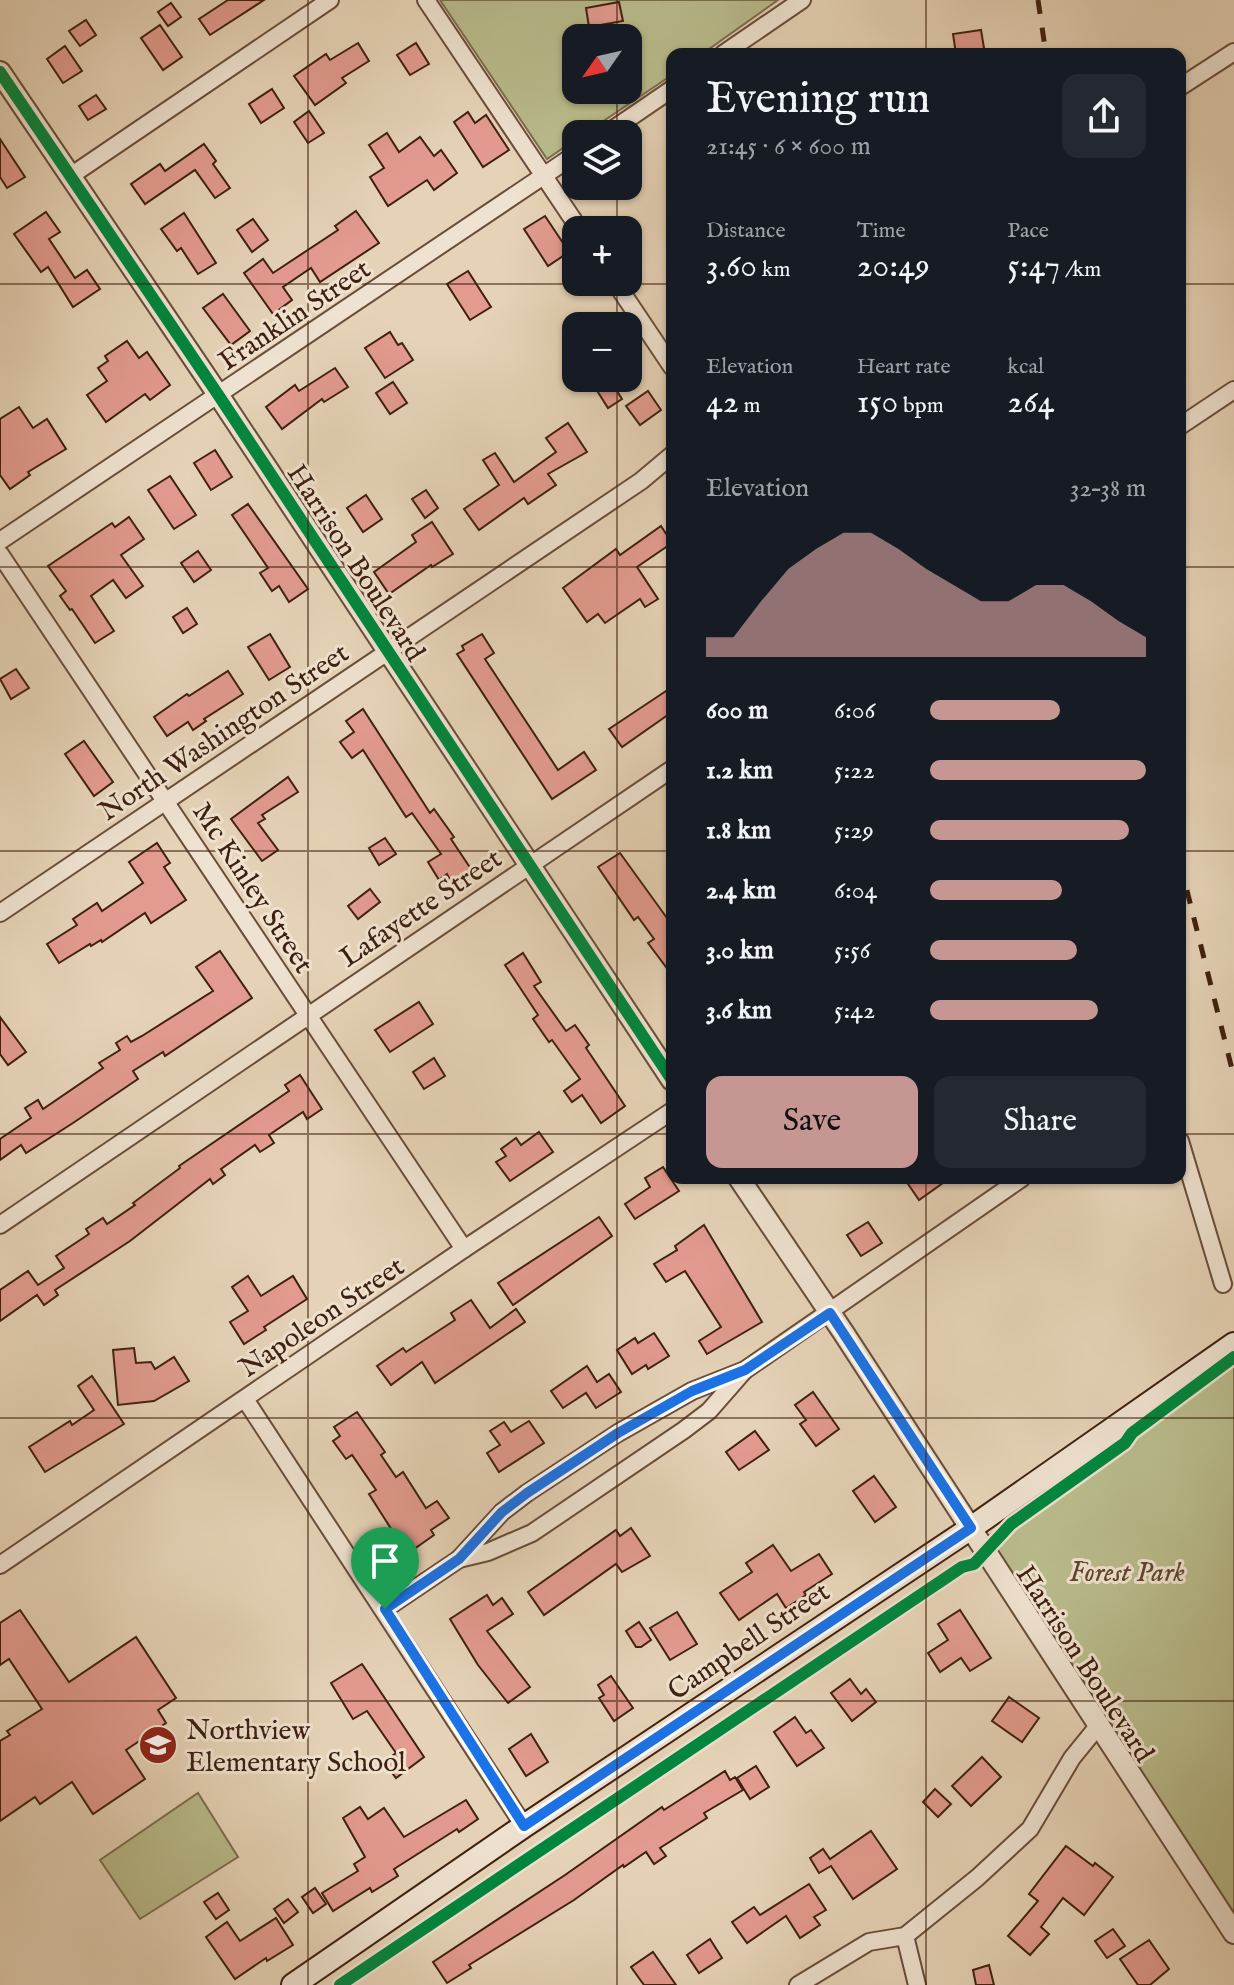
<!DOCTYPE html>
<html lang="en">
<head>
<meta charset="utf-8">
<style>
	body { margin:0; font-family:"IM FELL English",serif; background:#242831; color:#f1f3f6; height:100vh; display:flex; flex-direction:column; font-size:30px; white-space:nowrap }
	* { box-sizing:border-box; margin:0 }
	p { font-size:26px; color:#9ea1a6 }
	.icon { flex:none; width:44px; height:44px; fill:none; stroke:currentColor; stroke-width:2; stroke-linecap:round; stroke-linejoin:round }
	.map { position:relative; flex:1; overflow:hidden }
	.panel { position:absolute; left:666px; top:48px; width:520px; height:1136px; display:flex; flex-direction:column; background:#171b24; border-radius:16px; box-shadow:0 2px 6px #0004 }
	.panel>* { flex:none }
	.needle { width:52px; rotate:236deg }
	.tools { position:absolute; left:562px; top:24px; display:grid; gap:16px }
	.tools a { display:grid; place-items:center; width:80px; height:80px; border-radius:16px; background:#171b24; box-shadow:0 2px 6px #0004; font-size:40px }
	.pin { position:absolute; display:grid; place-items:center; width:68px; height:68px; color:#fff; margin:-82px -34px; border-radius:50% 50% 50% 0; rotate:-45deg; box-shadow:0 0 8px #0007 }
	.pin .icon { rotate:45deg }
	.round { display:grid; place-items:center; flex:none; width:84px; height:84px; border-radius:16px; background:#242831 }
	.headline { display:flex; align-items:center; justify-content:space-between; height:136px; padding:0 40px }
	h1 { font-size:44px; font-weight:600; line-height:60px }
	.figures { display:grid; grid-template-columns:repeat(3,1fr); gap:12px; height:136px; padding:8px 40px }
	.figures div { display:grid; align-content:center }
	.figures b { font-size:34px; font-weight:600 }
	.figures small { font-size:22px; font-weight:400 }
	.figures p { font-size:22px }
	.chart { height:224px; padding:16px 40px }
	.chart p { display:flex; justify-content:space-between }
	.chart svg { width:100%; height:144px; margin-top:8px; fill:#c59692; opacity:.7 }
	.button { display:flex; gap:16px; margin-top:auto; padding:16px 40px }
	.button a { flex:1; height:92px; border-radius:16px; background:#c59692; color:#111; font-size:32px; font-weight:600; line-height:92px; text-align:center }
	.button a+a { background:#242831; color:#f1f3f6 }
	ul { padding:0 40px; list-style:none; font-size:26px }
	li { display:grid; grid-template-columns:128px 96px 1fr; align-items:center; height:60px }
	li i { height:20px; border-radius:10px; background:#c59692 }
	.map>svg:first-child { display:block }
</style>
</head>
<body>
<div class="map">
<svg width="1234" height="1985" viewBox="0 0 1234 1985">
	<rect width="100%" height="100%" fill="#e6d3b7"/>
	<filter id="stains"><feTurbulence type="fractalNoise" baseFrequency=".0025" numOctaves="4"/><feColorMatrix values="0 0 0 0 .2 0 0 0 0 .09 0 0 0 0 .02 0 0 0 .5 -.17"/></filter>
	<radialGradient id="worn" r=".72"><stop offset=".6" stop-color="#630" stop-opacity="0"/><stop offset="1" stop-color="#630" stop-opacity=".3"/></radialGradient>
	<g fill="#b9bb8b" stroke="#7c6e4d" stroke-width="2" fill-rule="evenodd">
		<path d="M440 0H778L702 54H672V75L584 134H576V139L547 159ZM576 38H628V90H576Z"/>
		<polygon points="1234,1364 1234,1933 988,1555 990,1535"/>
		<polygon points="198,1793 238,1857 140,1919 100,1860"/>
	</g>
	<g fill="#e39b8f" stroke="#3f200f" stroke-width="2">
		<polygon points="228,0 264,0 210,35 199,19"/>
		<polygon points="619,2 623,21 589,27 586,8"/>
		<polygon points="171,3 181,17 168,26 158,12"/>
		<polygon points="86,20 96,35 80,46 69,31"/>
		<polygon points="160,25 182,57 163,70 141,38"/>
		<polygon points="981,30 985,54 956,54 953,34"/>
		<polygon points="358,43 369,61 342,78 346,83 315,105 294,76 326,54 330,60"/>
		<polygon points="416,43 429,64 410,75 397,55"/>
		<polygon points="65,46 82,71 63,83 47,59"/>
		<polygon points="272,89 284,108 261,123 249,104"/>
		<polygon points="96,95 106,109 88,120 79,106"/>
		<polygon points="309,111 324,133 308,143 294,122"/>
		<polygon points="468,112 475,123 486,115 509,150 483,167 454,122"/>
		<polygon points="387,133 399,152 420,137 434,156 441,150 457,173 434,190 427,180 388,206 370,177 384,168 369,145"/>
		<polygon points="0,139 25,177 7,188 0,177"/>
		<polygon points="204,144 216,161 213,164 230,188 215,198 195,170 145,204 131,184 160,164 165,171"/>
		<polygon points="356,211 379,243 320,282 311,268 283,287 292,300 273,314 244,273 263,259 273,273 338,230 335,226"/>
		<polygon points="46,212 60,232 49,239 75,278 87,270 100,289 73,307 48,267 41,272 14,234"/>
		<polygon points="184,213 216,263 198,274 181,248 177,251 161,229"/>
		<polygon points="545,216 569,252 548,266 524,229"/>
		<polygon points="253,219 268,240 252,252 237,230"/>
		<polygon points="468,271 491,307 470,320 447,284"/>
		<polygon points="223,294 250,331 231,345 203,308"/>
		<polygon points="390,332 398,345 402,343 413,360 385,378 365,348"/>
		<polygon points="127,341 139,358 147,352 170,385 150,400 145,394 106,422 87,395 107,381 98,368 108,361 105,356"/>
		<polygon points="335,368 348,387 324,402 322,399 282,429 266,407 295,385 299,391"/>
		<polygon points="610,380 622,399 608,408 596,389"/>
		<polygon points="393,382 407,403 390,414 376,393"/>
		<polygon points="648,391 661,410 640,425 626,406"/>
		<polygon points="19,407 33,428 47,419 66,449 28,472 30,475 10,489 0,475 0,419"/>
		<polygon points="568,423 587,452 548,474 556,485 528,504 524,498 479,530 464,509 499,485 483,460 495,453 514,482 556,452 546,438"/>
		<polygon points="215,450 232,477 211,490 194,463"/>
		<polygon points="170,476 196,515 174,529 148,490"/>
		<polygon points="426,490 438,508 425,518 412,499"/>
		<polygon points="366,495 382,519 363,532 347,508"/>
		<polygon points="248,504 308,589 289,602 279,586 272,591 260,573 268,568 232,515"/>
		<polygon points="129,517 144,539 121,555 143,586 126,598 113,580 91,596 114,631 95,643 72,609 70,610 60,596 66,591 48,566 112,523 115,527"/>
		<polygon points="432,522 453,554 432,567 431,565 389,594 374,572 416,542 412,535"/>
		<polygon points="661,526 672,543 637,567 658,599 645,607 640,599 605,623 598,614 587,622 563,588 616,549 620,555"/>
		<polygon points="198,551 211,570 194,582 181,563"/>
		<polygon points="187,608 197,624 183,633 173,617"/>
		<polygon points="270,634 290,667 269,680 248,647"/>
		<polygon points="482,634 494,653 485,659 558,770 584,752 596,770 552,799 457,654 464,650 462,646"/>
		<polygon points="16,669 29,688 11,699 0,679"/>
		<polygon points="228,671 243,694 204,719 206,721 193,730 188,722 167,736 154,717 187,694 189,696"/>
		<polygon points="672,687 672,712 622,747 609,729"/>
		<polygon points="363,709 430,813 434,809 454,837 451,839 471,869 451,882 447,874 439,880 428,862 441,854 412,813 406,817 363,750 352,758 340,742 354,732 346,721"/>
		<polygon points="84,741 113,782 94,796 65,754"/>
		<polygon points="288,777 298,792 262,815 265,819 258,823 278,850 262,861 231,819"/>
		<polygon points="385,838 396,854 379,865 369,848"/>
		<polygon points="157,843 170,863 164,867 186,900 151,923 145,913 102,942 101,940 91,946 90,944 59,963 47,944 77,925 73,919 97,903 102,911 143,883 129,862"/>
		<polygon points="620,853 672,925 672,975 648,943 654,939 638,917 634,920 598,867"/>
		<polygon points="370,889 380,902 358,919 348,906"/>
		<polygon points="220,951 252,998 165,1056 163,1052 133,1071 138,1079 73,1123 26,1153 21,1145 0,1160 0,1139 31,1118 25,1108 38,1100 43,1109 103,1068 99,1063 120,1050 116,1043 127,1036 131,1042 142,1036 213,991 196,967"/>
		<polygon points="523,953 541,982 534,986 566,1031 575,1025 589,1045 586,1048 625,1106 601,1123 582,1095 572,1102 564,1091 580,1079 552,1040 549,1042 533,1019 538,1015 505,965"/>
		<polygon points="419,1002 433,1024 390,1052 375,1030"/>
		<polygon points="0,1017 26,1052 8,1065 0,1054"/>
		<polygon points="434,1058 445,1076 424,1089 413,1072"/>
		<polygon points="300,1075 322,1109 307,1119 303,1112 269,1135 274,1143 260,1152 255,1145 221,1169 225,1175 213,1184 210,1179 130,1241 55,1290 58,1295 44,1305 37,1295 0,1321 0,1290 28,1271 38,1285 64,1268 56,1256 89,1234 86,1229 103,1218 107,1224 135,1205 133,1203 180,1168 179,1166 289,1091 285,1085"/>
		<polygon points="539,1132 553,1152 510,1181 496,1162 506,1156 501,1149 516,1138 521,1145"/>
		<polygon points="663,1167 679,1191 635,1219 625,1204 650,1187 645,1178"/>
		<polygon points="904,1178 950,1178 919,1200"/>
		<polygon points="599,1217 612,1236 513,1305 498,1283"/>
		<polygon points="868,1222 882,1243 861,1256 847,1235"/>
		<polygon points="704,1225 762,1322 707,1354 699,1341 721,1327 685,1271 666,1282 654,1264 677,1250 675,1246"/>
		<polygon points="248,1276 261,1296 293,1276 307,1299 264,1327 266,1330 244,1344 230,1322 248,1311 232,1287"/>
		<polygon points="471,1300 490,1328 516,1309 525,1322 435,1383 422,1362 391,1385 377,1366 403,1348 406,1352 455,1320 451,1313"/>
		<polygon points="654,1333 669,1356 648,1369 646,1365 632,1374 617,1350 635,1338 638,1343"/>
		<polygon points="134,1348 136,1363 151,1362 155,1369 174,1357 189,1381 154,1401 118,1405 113,1350"/>
		<polygon points="587,1366 597,1382 609,1374 621,1392 596,1408 586,1393 563,1408 551,1391"/>
		<polygon points="92,1376 124,1424 45,1472 29,1447 70,1421 72,1425 94,1410 78,1386"/>
		<polygon points="813,1392 839,1429 816,1446 800,1424 806,1420 795,1405"/>
		<polygon points="357,1412 385,1452 381,1455 396,1477 403,1472 426,1508 437,1501 449,1518 431,1530 434,1535 407,1554 369,1494 376,1490 352,1455 346,1459 333,1441 340,1436 334,1427"/>
		<polygon points="529,1421 544,1443 499,1472 487,1453 500,1445 490,1431 504,1422 511,1432"/>
		<polygon points="755,1431 769,1450 739,1470 726,1452"/>
		<polygon points="874,1476 896,1507 875,1522 853,1491"/>
		<polygon points="631,1528 650,1556 622,1572 616,1564 544,1615 528,1592 616,1530 620,1536"/>
		<polygon points="773,1545 791,1571 819,1554 832,1574 804,1592 806,1595 786,1608 777,1594 739,1620 720,1593 752,1572 746,1563"/>
		<polygon points="487,1595 493,1605 502,1598 513,1614 487,1631 530,1687 508,1703 478,1665 450,1619"/>
		<polygon points="20,1610 69,1682 136,1637 176,1698 158,1710 166,1723 126,1750 145,1779 93,1814 72,1782 40,1804 35,1797 0,1821 0,1741 10,1735 7,1731 42,1709 9,1659 0,1665 0,1623"/>
		<polygon points="960,1610 991,1658 970,1671 961,1658 940,1672 928,1653 948,1640 938,1624"/>
		<polygon points="677,1612 697,1644 670,1660 650,1628"/>
		<polygon points="639,1622 651,1640 641,1647 636,1647 626,1631"/>
		<polygon points="362,1664 424,1757 396,1778 384,1762 396,1753 367,1711 353,1719 331,1683"/>
		<polygon points="611,1676 633,1708 614,1721 599,1698 604,1695 598,1685"/>
		<polygon points="850,1679 861,1694 866,1689 876,1702 852,1721 831,1693"/>
		<polygon points="1009,1697 1039,1718 1022,1742 992,1721"/>
		<polygon points="795,1717 806,1733 811,1730 824,1748 797,1766 774,1732"/>
		<polygon points="531,1734 548,1762 526,1776 509,1749"/>
		<polygon points="982,1757 1001,1777 971,1806 952,1786"/>
		<polygon points="756,1766 769,1787 750,1799 737,1778"/>
		<polygon points="725,1771 730,1780 735,1777 743,1790 704,1813 707,1818 660,1848 666,1856 654,1864 646,1852 624,1867 623,1865 574,1900 469,1965 471,1968 447,1983 433,1962 565,1875 662,1807 664,1810"/>
		<polygon points="935,1789 951,1804 938,1817 923,1802"/>
		<polygon points="466,1800 478,1819 459,1832 457,1829 394,1869 398,1876 372,1892 370,1888 333,1911 322,1893 358,1871 354,1864 365,1857 343,1818 360,1807 368,1819 384,1808 404,1837"/>
		<polygon points="871,1831 897,1869 853,1899 831,1866 819,1873 810,1858 823,1849 830,1859"/>
		<polygon points="1066,1846 1093,1866 1095,1863 1113,1877 1084,1915 1063,1898 1041,1927 1049,1934 1030,1955 1008,1936 1038,1901 1029,1894"/>
		<polygon points="809,1884 826,1910 814,1917 820,1925 800,1938 786,1916 747,1943 732,1922 754,1907 760,1915"/>
		<polygon points="315,1888 326,1904 313,1913 302,1897"/>
		<polygon points="218,1893 229,1910 216,1919 204,1902"/>
		<polygon points="288,1899 298,1912 284,1923 274,1909"/>
		<polygon points="276,1918 293,1945 267,1961 266,1958 235,1979 206,1937 227,1922 240,1941"/>
		<polygon points="1113,1929 1125,1946 1107,1958 1095,1941"/>
		<polygon points="710,1939 722,1958 699,1973 687,1955"/>
		<polygon points="1149,1940 1169,1969 1150,1985 1138,1985 1120,1959"/>
		<polygon points="653,1952 676,1985 644,1985 631,1967"/>
		<polygon points="989,1965 994,1985 976,1985 973,1970"/>
	</g>
	<g fill="none" stroke-linecap="round" stroke-linejoin="round">
		<g stroke="#694d39" stroke-width="20">
			<g id="minor">
				<polyline points="426,0 580,230"/>
				<polyline points="723,54 802,0"/>
				<polyline points="1180,87 1234,52"/>
				<polyline points="606,134 672,89"/>
				<polyline points="69,177 330,0"/>
				<polyline points="615,282 672,367"/>
				<polyline points="1180,426 1234,390"/>
				<polyline points="0,541 576,154"/>
				<polyline points="0,554 464,1249"/>
				<polyline points="0,913 641,481 672,455"/>
				<polyline points="1180,1141 1223,1284"/>
				<polyline points="0,1225 672,769"/>
				<polyline points="245,1399 524,1826"/>
				<polyline points="459,1559 488,1552 532,1533 684,1430 709,1411 744,1371"/>
				<polyline points="0,1565 464,1249 672,1111"/>
				<polyline points="385,1609 459,1559 502,1512 527,1493 618,1433 692,1391 745,1370 1022,1178"/>
				<polyline points="905,1936 917,1985"/>
				<polyline points="798,1985 869,1942 905,1936 977,1878 1030,1829 1072,1758 1098,1726"/>
			</g>
		</g>
		<g stroke="#694d39" stroke-width="24">
			<g id="tertiary">
				<polyline points="0,72 219,396 672,1080"/>
				<polyline points="739,1178 843,1332 1234,1933"/>
			</g>
		</g>
		<g stroke="#3f200f" stroke-width="26">
			<polyline id="secondary" points="293,1985 524,1826 971,1528 1234,1344"/>
		</g>
		<use href="#minor" stroke="#efe2d0" stroke-width="16"/>
		<use href="#tertiary" stroke="#efe2d0" stroke-width="20"/>
		<use href="#secondary" stroke="#efe2d0" stroke-width="22"/>
		<g stroke="#3f200f" stroke-width="5" stroke-dasharray="14 14" stroke-linecap="butt">
			<polyline points="1038,0 1046,54"/>
			<polyline points="1180,863 1234,1077"/>
		</g>
		<g stroke="#efe2d0" stroke-width="17">
			<g id="cycleway">
				<polyline points="0,72 219,396 672,1080"/>
				<polyline points="340,1985 962,1567 974,1564 1011,1524 1125,1443 1132,1433 1234,1357"/>
			</g>
		</g>
		<use href="#cycleway" stroke="#00873e" stroke-width="12"/>
	</g>
	<g fill="none" stroke-linecap="round" stroke-linejoin="round">
		<g stroke="#fff" stroke-width="16">
			<polygon id="route" points="830,1313 971,1528 524,1826 385,1609 459,1559 502,1512 527,1493 618,1433 692,1391 745,1370"/>
		</g>
		<use href="#route" stroke="#1a73e8" stroke-width="10"/>
	</g>
	<path fill="none" stroke="#3f200f" stroke-width="2" stroke-opacity="0.55" d="M308 0V1985M617 0V38M926 0V54M617 90V134M617 186V230M617 282V326M0 284H672M1180 284H1234M617 378V1985M0 567H672M1180 567H1234M0 851H672M1180 851H1234M0 1134H672M1180 1134H1234M926 1178V1985M0 1418H1234M0 1701H1234"/>
	<defs>
		<g id="school-disc" transform="scale(2)"><circle r="9.5" fill="#8f2418" stroke="#efe2d0"/><path d="M0-5L7-2L0 1L-7-2ZM-4 1L0 2.5L4 1V4Q0 6-4 4Z" fill="#fff"/></g>
	</defs>
	<g fill-rule="evenodd">
		<use href="#school-disc" x="158" y="1745"/>
	</g>
	<g text-anchor="middle" stroke-width="6" stroke-linejoin="round" paint-order="stroke">
		<g font-size="28" fill="#3f200f" stroke="#efe2d0">
			<text transform="translate(294 314) rotate(-34)" y="10">Franklin Street</text>
			<text transform="translate(357 562) rotate(57)" y="10">Harrison Boulevard</text>
			<text transform="translate(223 731) rotate(-34)" y="10">North Washington Street</text>
			<text transform="translate(254 887) rotate(57)" y="10">Mc Kinley Street</text>
			<text transform="translate(420 907) rotate(-34)" y="10">Lafayette Street</text>
			<text transform="translate(321 1316) rotate(-34)" y="10">Napoleon Street</text>
			<text transform="translate(748 1640) rotate(-34)" y="10">Campbell Street</text>
			<text transform="translate(1086 1663) rotate(57)" y="10">Harrison Boulevard</text>
		</g>
		<g font-size="28" font-style="italic" fill="#5e472e" stroke="#efe2d0">
			<text x="1127" y="1581">Forest Park</text>
		</g>
		<g font-size="28" fill="#3f200f" stroke="#efe2d0" text-anchor="start">
			<text x="186" y="1739">Northview<tspan x="186" dy="32">Elementary School</tspan></text>
		</g>
	</g>
	<rect width="100%" height="100%" filter="url(#stains)"/>
	<rect width="100%" height="100%" fill="url(#worn)"/>
</svg>
<div class="tools">
<a><svg class="needle" viewBox="-14 -14 28 28"><path d="M0-13l5 13h-10z" fill="#e53935"/><path d="M0 13l5-13h-10z" fill="#9ea1a6"/></svg></a>
<a><svg class="icon" aria-label="layers" viewBox="0 0 24 24"><path d="M12 4l9 5-9 5-9-5zM3 14l9 5 9-5"/></svg></a>
<a>+</a>
<a>−</a>
</div>
<div class="pin" style="left:385px;top:1609px;background:#1e9e55"><svg class="icon" aria-label="arrive" viewBox="0 0 24 24"><path d="M6 21V4h12l-3 4 3 4H6"/></svg></div>
<section class="panel">
<div class="headline"><div><h1>Evening run</h1><p>21:45 · 6 × 600 m</p></div><a class="round"><svg class="icon" aria-label="share" viewBox="0 0 24 24"><path d="M12 15V3M7 8l5-5 5 5M5 13v7h14v-7"/></svg></a></div>
<div class="figures">
<div><p>Distance</p><b>3.60<small> km</small></b></div>
<div><p>Time</p><b>20:49</b></div>
<div><p>Pace</p><b>5:47<small> /km</small></b></div>
</div>
<div class="figures">
<div><p>Elevation</p><b>42<small> m</small></b></div>
<div><p>Heart rate</p><b>150<small> bpm</small></b></div>
<div><p>kcal</p><b>264</b></div>
</div>
<div class="chart"><p><span>Elevation</span>32–38 m</p>
<svg viewBox="0 0 160 44" preserveAspectRatio="none"><path d="M0 44V38L10 38L20 27L30 17L40 11L50 6L60 6L70 11L80 17L90 22L100 27L110 27L120 22L130 22L140 27L150 33L160 38V44z"/></svg>
</div>
<ul>
<li><b>600 m</b>6:06<i style="width:60%"></i></li>
<li><b>1.2 km</b>5:22<i style="width:100%"></i></li>
<li><b>1.8 km</b>5:29<i style="width:92%"></i></li>
<li><b>2.4 km</b>6:04<i style="width:61%"></i></li>
<li><b>3.0 km</b>5:56<i style="width:68%"></i></li>
<li><b>3.6 km</b>5:42<i style="width:78%"></i></li>
</ul>
<div class="button"><a>Save</a><a>Share</a></div>
</section>
</div>
</body>
</html>
